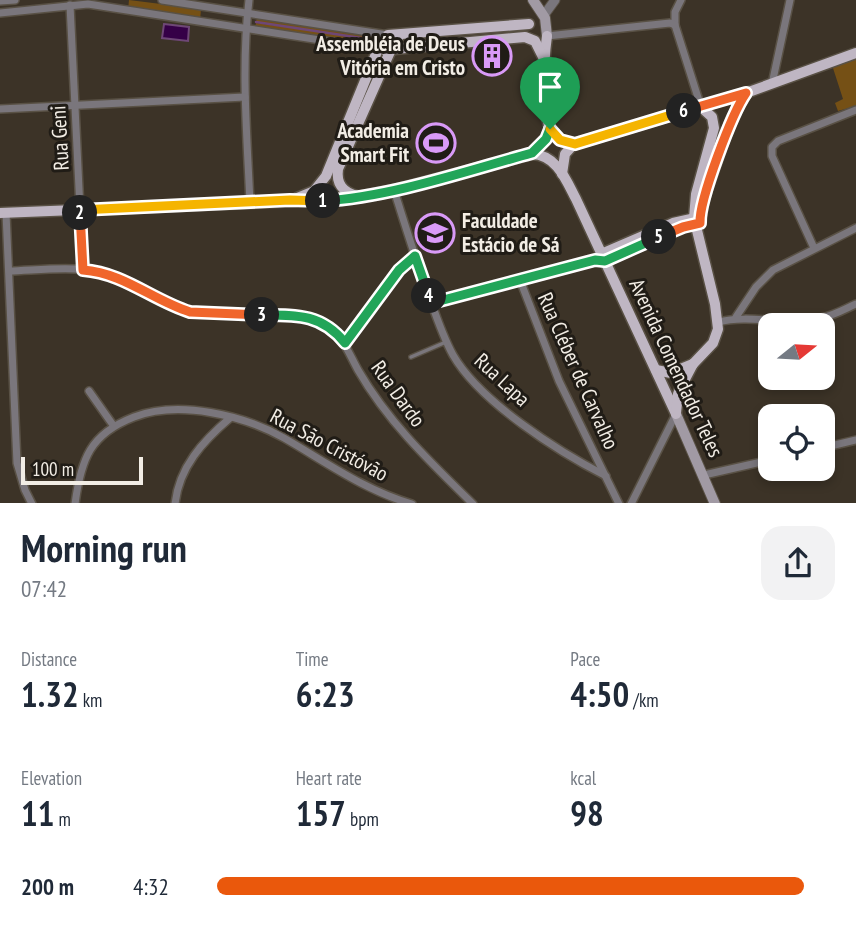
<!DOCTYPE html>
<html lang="en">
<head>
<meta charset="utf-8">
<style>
	body { margin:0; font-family:"PT Sans Narrow",sans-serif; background:#f2f2f3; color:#1f2937; height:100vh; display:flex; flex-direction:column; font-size:26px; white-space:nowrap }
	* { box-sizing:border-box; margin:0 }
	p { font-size:23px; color:#747a83 }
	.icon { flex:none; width:38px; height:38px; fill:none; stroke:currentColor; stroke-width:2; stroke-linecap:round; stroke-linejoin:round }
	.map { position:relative; height:503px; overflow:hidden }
	.sheet { display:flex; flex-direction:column; background:#fff; flex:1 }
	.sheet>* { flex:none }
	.needle { width:46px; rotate:72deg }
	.controls { position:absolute; left:758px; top:313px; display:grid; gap:14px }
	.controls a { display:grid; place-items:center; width:77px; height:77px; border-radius:14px; background:#fff; box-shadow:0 4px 10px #0003; font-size:35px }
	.scale { position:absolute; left:21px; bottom:18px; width:122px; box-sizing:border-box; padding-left:7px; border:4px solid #f2ede5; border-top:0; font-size:19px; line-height:24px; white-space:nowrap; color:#f2ede5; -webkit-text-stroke:5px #201c16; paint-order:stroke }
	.pin { position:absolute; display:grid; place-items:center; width:60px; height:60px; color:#fff; margin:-72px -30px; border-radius:50% 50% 50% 0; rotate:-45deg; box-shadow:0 0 7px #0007 }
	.pin .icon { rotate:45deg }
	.km { position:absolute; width:35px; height:35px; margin:-18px; border-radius:50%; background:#222; color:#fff; font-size:19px; line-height:35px; text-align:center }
	.round { display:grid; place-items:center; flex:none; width:74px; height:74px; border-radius:21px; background:#f2f2f3 }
	.headline { display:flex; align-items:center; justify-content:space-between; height:119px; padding:0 21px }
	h1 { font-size:38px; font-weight:700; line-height:52px }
	.metrics { display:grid; grid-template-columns:repeat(3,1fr); gap:10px; height:119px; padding:7px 21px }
	.metrics div { display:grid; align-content:center }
	.metrics b { font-size:35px; font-weight:700 }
	.metrics small { font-size:19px; font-weight:400 }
	.metrics p { font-size:19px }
	ul { padding:0 21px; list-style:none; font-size:23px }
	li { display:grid; grid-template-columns:112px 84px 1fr; align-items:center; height:52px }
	li i { height:18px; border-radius:9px; background:#ea580c }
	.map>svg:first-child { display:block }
</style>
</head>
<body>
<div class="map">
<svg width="856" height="504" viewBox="0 0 856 504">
	<rect width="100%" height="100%" fill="#3c3327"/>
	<g fill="#755015">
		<polygon points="129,0 201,9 200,21 128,10"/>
		<polygon points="257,18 381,37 381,44 255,27 256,23 357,37 256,22"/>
		<polygon points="854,58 856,59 856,106 838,111 835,103 843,99 832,65"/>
	</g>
	<polygon fill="#350047" stroke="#6e4776" stroke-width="2" points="164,24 189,27 188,41 162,38"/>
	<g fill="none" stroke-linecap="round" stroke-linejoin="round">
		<polyline stroke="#6e4776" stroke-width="2.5" points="256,22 381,41"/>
		<g stroke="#595145" stroke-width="6">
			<polyline id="service" points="411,357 446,342"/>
		</g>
		<g stroke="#595145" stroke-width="10">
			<g id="minor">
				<polyline points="162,0 388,35"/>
				<path d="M249 0C241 67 247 135 250 203"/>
				<polyline points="681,0 675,12 675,25 701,107"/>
				<polyline points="0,1 15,0"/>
				<polyline points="70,5 83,270"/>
				<polyline points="0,13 88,4 378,49"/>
				<polyline points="547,36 670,23 675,25"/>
				<polyline points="772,84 790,0"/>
				<polyline points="0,109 245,97"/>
				<path d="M394 190C405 225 416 261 429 296 436 316 443 337 453 355 480 402 559 452 606 476"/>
				<polyline points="6,213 17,463 25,490 32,504"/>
				<polyline points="814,248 772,156 772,147 778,141 856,110"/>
				<path d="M9 271C44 270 84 264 117 277 143 286 164 304 190 312 229 318 283 307 318 321 341 330 347 350 358 370 388 422 430 462 473 504"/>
				<polyline points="520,280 559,381 619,504"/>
				<polyline points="432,303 595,260 605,261"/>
				<polyline points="736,317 756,287 773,270 856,228"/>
				<path d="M718 322C752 314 787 326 821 318 833 316 845 309 856 304"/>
				<polyline points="345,343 399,270 415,256"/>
				<polyline points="89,391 113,425"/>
				<polyline points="822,448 856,440"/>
				<polyline points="704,475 770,460"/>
				<path d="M75 504C81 459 90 434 134 417 179 400 243 415 284 438 326 462 364 490 412 504"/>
				<path d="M175 504C179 467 203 441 230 418"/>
				<polyline points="631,504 676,414"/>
			</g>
		</g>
		<g stroke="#595145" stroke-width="11">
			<polyline id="tertiary" points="544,15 555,0"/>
		</g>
		<g stroke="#595145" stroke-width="12">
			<g id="secondary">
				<polyline points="533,0 545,18 547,36"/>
				<polyline points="676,414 715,504"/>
			</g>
		</g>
		<g stroke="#595145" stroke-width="13">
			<g id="primary">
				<path d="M547 36C544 57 540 119 554 135 560 142 567 143 574 144"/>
				<polyline points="384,50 525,37 535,41 544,59"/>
				<polyline points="532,154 546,139 550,129"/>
				<polyline points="562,174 565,154 574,144 746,93 856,53"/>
				<path d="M357 196C343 192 336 184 338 169L393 45 399 36"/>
				<polyline points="297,198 314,191 326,176 378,49 388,35 529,24"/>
				<path d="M0 213 347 199 394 190 532 154C557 155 566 180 576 199L676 414"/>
				<polyline points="700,222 701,207 731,120 746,93"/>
				<polyline points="601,254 673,223 700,217"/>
				<polyline points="605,261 677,229"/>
				<polyline points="656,370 671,373 693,364"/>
				<polyline points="676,413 678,394 682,385 693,364 713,343 718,329 715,304 694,218 696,194 714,128 712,117 701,107"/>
			</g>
		</g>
		<use href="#service" stroke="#7a767c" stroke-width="3.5"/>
		<use href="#minor" stroke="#7a767c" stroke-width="7"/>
		<use href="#tertiary" stroke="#7a767c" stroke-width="9"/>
		<use href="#secondary" stroke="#a19aa4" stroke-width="10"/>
		<use href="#primary" stroke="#bfb6c3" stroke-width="10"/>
	</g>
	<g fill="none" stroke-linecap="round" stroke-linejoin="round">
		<g stroke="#fff" stroke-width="14">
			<path id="split-1" d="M323 201C391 197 466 171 532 153L546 139 550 129"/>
		</g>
		<g stroke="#fff" stroke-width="14">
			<polyline id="split-2" points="80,213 80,210 290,200 323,201"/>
		</g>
		<g stroke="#fff" stroke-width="14">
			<path id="split-3" d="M80 213 83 270C124 273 152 300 190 312L262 315"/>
		</g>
		<g stroke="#fff" stroke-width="14">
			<path id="split-4" d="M262 315C297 315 322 314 345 343L399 270 415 256 429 296"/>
		</g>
		<g stroke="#fff" stroke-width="14">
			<polyline id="split-5" points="429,296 432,303 595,260 605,261 659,237"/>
		</g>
		<g stroke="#fff" stroke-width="14">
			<path id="split-6" d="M659 237 683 227 700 223C699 200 732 113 746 93L684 111"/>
		</g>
		<g stroke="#fff" stroke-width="14">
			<polyline id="split-7" points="550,129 560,140 575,144 684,111"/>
		</g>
		<use href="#split-1" stroke="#22a559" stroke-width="9"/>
		<use href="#split-2" stroke="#f5b400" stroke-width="9"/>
		<use href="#split-3" stroke="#f0652b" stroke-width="9"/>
		<use href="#split-4" stroke="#22a559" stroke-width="9"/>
		<use href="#split-5" stroke="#22a559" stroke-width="9"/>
		<use href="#split-6" stroke="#f0652b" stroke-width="9"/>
		<use href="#split-7" stroke="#f5b400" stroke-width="9"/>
	</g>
	<defs>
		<g id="building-ring" transform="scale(2.0125)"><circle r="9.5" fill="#201c16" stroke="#d99af7" stroke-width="1.5"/><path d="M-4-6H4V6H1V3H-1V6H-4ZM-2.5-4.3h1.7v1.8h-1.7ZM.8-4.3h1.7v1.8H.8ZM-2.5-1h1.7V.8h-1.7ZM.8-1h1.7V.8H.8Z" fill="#d99af7"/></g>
		<g id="stadium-ring" transform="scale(2.0125)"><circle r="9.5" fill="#201c16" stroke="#d99af7" stroke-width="1.5"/><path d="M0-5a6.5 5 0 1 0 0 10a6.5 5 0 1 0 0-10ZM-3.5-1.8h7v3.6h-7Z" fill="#d99af7"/></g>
		<g id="university-ring" transform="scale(2.0125)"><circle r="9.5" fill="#201c16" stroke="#d99af7" stroke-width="1.5"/><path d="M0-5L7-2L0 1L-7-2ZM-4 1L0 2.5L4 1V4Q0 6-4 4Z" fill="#d99af7"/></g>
	</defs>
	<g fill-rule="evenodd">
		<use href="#building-ring" x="492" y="56"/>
		<use href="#stadium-ring" x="436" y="143"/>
		<use href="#university-ring" x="435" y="233"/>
	</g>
	<g text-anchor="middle" stroke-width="6" stroke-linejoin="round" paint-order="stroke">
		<g font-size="21" font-weight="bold" fill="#f2ede5" stroke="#201c16" text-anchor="end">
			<text x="465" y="51">Assembléia de Deus<tspan x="465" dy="24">Vitória em Cristo</tspan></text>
			<text x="409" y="138">Academia<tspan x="409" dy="24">Smart Fit</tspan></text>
			<text x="462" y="228" text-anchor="start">Faculdade<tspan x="462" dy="24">Estácio de Sá</tspan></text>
		</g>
		<g font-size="21" fill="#f2ede5" stroke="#201c16">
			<text transform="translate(60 138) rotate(-93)" y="7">Rua Geni</text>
			<text transform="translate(676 368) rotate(65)" y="7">Avenida Comendador Teles</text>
			<text transform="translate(578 371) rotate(66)" y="7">Rua Cléber de Carvalho</text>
			<text transform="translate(502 380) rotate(43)" y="7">Rua Lapa</text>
			<text transform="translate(398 394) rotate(54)" y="7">Rua Dardo</text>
			<text transform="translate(329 445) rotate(28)" y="7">Rua São Cristóvão</text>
		</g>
	</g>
</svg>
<div class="controls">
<a><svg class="needle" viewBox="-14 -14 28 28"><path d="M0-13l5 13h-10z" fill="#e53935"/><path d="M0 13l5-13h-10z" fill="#747a83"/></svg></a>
<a><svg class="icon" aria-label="locate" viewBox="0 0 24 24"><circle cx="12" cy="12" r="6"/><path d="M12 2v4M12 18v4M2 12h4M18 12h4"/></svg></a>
</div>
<div class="scale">100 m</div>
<div class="pin" style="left:550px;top:129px;background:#1e9e55"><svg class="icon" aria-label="arrive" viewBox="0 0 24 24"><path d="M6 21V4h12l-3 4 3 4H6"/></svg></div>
<b class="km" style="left:323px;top:201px">1</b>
<b class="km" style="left:80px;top:213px">2</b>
<b class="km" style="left:262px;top:315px">3</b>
<b class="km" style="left:429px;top:296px">4</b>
<b class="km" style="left:659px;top:237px">5</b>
<b class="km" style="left:684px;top:111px">6</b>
</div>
<section class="sheet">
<div class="headline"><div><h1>Morning run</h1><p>07:42</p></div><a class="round"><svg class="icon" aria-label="share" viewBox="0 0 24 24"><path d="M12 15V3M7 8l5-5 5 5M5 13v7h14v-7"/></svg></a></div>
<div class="metrics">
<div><p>Distance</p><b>1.32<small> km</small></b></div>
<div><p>Time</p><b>6:23</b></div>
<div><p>Pace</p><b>4:50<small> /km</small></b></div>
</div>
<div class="metrics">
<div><p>Elevation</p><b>11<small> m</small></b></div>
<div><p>Heart rate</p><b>157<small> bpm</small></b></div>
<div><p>kcal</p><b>98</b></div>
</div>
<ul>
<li><b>200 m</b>4:32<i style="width:95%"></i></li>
</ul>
</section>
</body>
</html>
